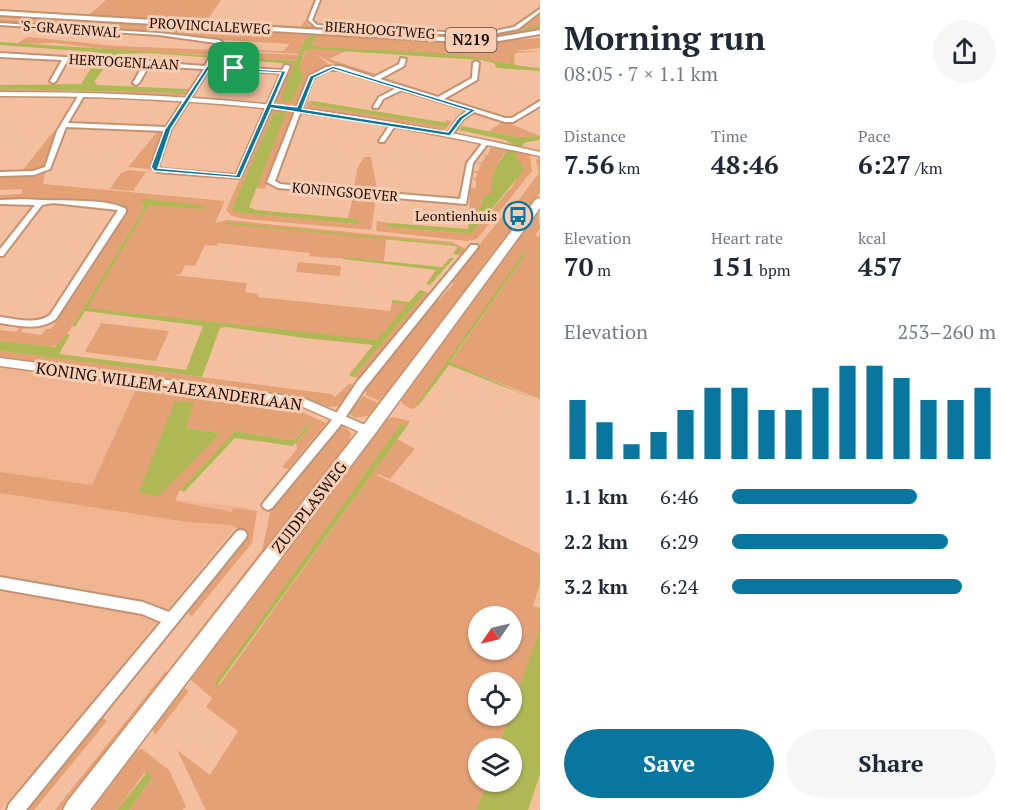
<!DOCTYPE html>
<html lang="en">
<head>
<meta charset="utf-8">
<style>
	body { margin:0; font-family:"PT Serif",serif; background:#f6f6f7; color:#1f2937; height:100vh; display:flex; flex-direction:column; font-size:22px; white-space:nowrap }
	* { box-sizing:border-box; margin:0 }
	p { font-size:20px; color:#747a83 }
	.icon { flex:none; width:33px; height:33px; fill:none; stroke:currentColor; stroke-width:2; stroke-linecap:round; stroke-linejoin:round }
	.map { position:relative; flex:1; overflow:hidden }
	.side { display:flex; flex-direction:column; background:#fff; width:480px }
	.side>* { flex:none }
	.needle { width:39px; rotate:236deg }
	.buttons { position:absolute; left:468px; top:606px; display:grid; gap:12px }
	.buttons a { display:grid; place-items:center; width:54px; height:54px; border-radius:50%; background:#fff; box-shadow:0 2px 4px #0004; font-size:30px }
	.pin { position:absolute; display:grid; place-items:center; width:51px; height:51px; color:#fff; margin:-26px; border-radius:12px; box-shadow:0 3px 9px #0006 }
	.round { display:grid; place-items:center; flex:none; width:63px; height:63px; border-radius:32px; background:#f6f6f7 }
	.headline { display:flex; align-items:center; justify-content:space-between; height:102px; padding:0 24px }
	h1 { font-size:33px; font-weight:700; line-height:45px }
	.figures { display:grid; grid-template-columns:repeat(3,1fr); gap:9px; height:102px; padding:6px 24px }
	.figures div { display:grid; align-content:center }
	.figures b { font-size:26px; font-weight:700 }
	.figures small { font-size:16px; font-weight:400 }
	.figures p { font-size:16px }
	.chart { height:168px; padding:12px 24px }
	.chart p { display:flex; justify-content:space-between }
	.chart svg { width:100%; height:108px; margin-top:6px; stroke:#0976a0; stroke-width:6 }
	.cta { display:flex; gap:12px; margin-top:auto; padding:12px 24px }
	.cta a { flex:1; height:69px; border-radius:36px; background:#0976a0; color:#fff; font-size:24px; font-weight:700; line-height:69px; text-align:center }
	.cta a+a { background:#f6f6f7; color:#1f2937 }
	ul { padding:0 24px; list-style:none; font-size:20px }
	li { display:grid; grid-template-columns:96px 72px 1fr; align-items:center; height:45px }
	li i { height:15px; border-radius:8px; background:#0976a0 }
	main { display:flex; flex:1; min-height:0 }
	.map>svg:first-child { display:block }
</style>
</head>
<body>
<main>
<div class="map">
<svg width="540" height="810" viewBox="0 0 540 810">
	<rect width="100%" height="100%" fill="#f3bf9e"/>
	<polygon fill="#f0b590" points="0,346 174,372 131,494 250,508 27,781 0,810"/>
	<g fill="#e4a176" fill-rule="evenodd">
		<polygon points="106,0 221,0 206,22 301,27 305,20 309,25 320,27 483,36 513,30 540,11 540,29 479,40 0,12 0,9 89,15"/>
		<polygon points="0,15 313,35 303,41 299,54 219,49 283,51 290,44 209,39 209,36 199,33 207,36 206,38 0,24 0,19 151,28 0,18"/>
		<path d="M318 34 470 43 540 38V48L515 51H540L517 53 514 55 515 67C451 47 382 54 317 47L311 44Z"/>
		<polygon points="28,37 116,46 214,50 211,55 112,50 56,43 16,44"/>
		<path d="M307 49 346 51 329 59 379 75C359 81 334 63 317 55L331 66 309 77 297 106 275 104 274 102 290 66 282 65 283 63 295 64 290 103 299 67Z"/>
		<polygon points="219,51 298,55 296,61 215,56"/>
		<polygon points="187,88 189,89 186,95 178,96 79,91 0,92 0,89 184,93"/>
		<polygon points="308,101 313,101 312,105 444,127 446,120 452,121 446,129 440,131 312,109 306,106"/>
		<polygon points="276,109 294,113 265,189 256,188 285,113 273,113 232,208 234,212 356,224 356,219 348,218 353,197 376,198 371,230 245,219 232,216 226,210 271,110"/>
		<polygon points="504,121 540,136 518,137 489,131"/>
		<polygon points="158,131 164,134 149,169 128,167"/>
		<polygon points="53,132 56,132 43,168 22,171"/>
		<path d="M491 146 507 149C495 164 493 175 491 193L481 200V207L469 218 470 188H476V180L470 178H476L477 173 471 172 478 171 481 164 475 163 482 162 486 156 481 154 488 155Z"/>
		<polygon points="516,151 530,155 532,171 477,239 467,241 376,231 377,221 389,223 387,227 471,234 512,187 523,168 514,156"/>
		<polygon points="540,156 540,192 531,205 517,202 539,173 536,160"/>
		<polygon points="364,157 371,157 377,189 354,190 357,169"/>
		<polygon points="129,170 146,172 133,191 110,189 121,173"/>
		<path d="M45 172 43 184 225 201 215 223 227 220 452 242 468 250 464 256 457 255 461 249 453 244 225 224 386 239 384 261C357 258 335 259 309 256L310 253 218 243 217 246 205 245 195 266 185 265 181 274 173 275 247 283 245 292 258 294V297L390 311 392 303 407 305 377 341 86 308 149 205H155L141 202 144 208 61 344 51 347 0 341V330L16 332 21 326 24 327 21 332 41 335 46 329H51L127 210C115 200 20 199 0 199V195L22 194V189L0 190V175Z"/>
		<polygon points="514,202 527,206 516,218 520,219 382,402 366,395 366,384 431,304 440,299 453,284 452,278"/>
		<polygon points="538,211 540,228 535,235 538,237 540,235 540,399 450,363 526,254 524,253 415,408 411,409 402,404 401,398"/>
		<polygon points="298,262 341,266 340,276 296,272"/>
		<polygon points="426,292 431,295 362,378 353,377"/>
		<polygon points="101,323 169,331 156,361 85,352"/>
		<polygon points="0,351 331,394 335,397 350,383 355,388 340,406 329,407 301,397 0,359"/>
		<path d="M136 389 299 411 326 423 288 469 282 467 297 449 296 443 309 428 306 426 294 439 289 440 235 431 180 490 175 501 232 512 234 508 257 511 252 543 192 616 187 612 249 535 231 525 188 522 0 493V472L92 485ZM193 402 186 428 220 433 138 492Z"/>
		<polygon points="363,396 381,404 372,415 355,418 349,413"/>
		<path d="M393 417 410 421 407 426 401 423 214 685 220 684 397 439 415 449 390 479 378 474 377 475 540 554V584L533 606 540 608V627L512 709V682H478V716H509L498 748H478V782H487L476 810H206L177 750 210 775 238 731 206 707 212 698 191 680 190 676 385 420ZM478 616H512V650H478Z"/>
		<polygon points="338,426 344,426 351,433 350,443 173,670 170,668 262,550 271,509"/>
		<polygon points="166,671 169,674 62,810 55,810"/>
		<polygon points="184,688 189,691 155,735 152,726"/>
		<polygon points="102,717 107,721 34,810 26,810"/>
		<polygon points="142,749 169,770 186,807 182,810 129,810 152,778 144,773 117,810 87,810 132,751"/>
	</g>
	<g fill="#b0b855">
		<path d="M313 35H317L311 44 317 47C364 50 412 50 459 55 487 58 512 66 540 68V71L497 68 494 63 481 60 309 49 305 51 299 67 303 76 292 101 283 103 281 96 294 64 149 53 118 54 110 59H96L98 53 95 52 0 45V42L296 61 304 40Z"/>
		<polygon points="94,63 108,63 94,82 98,85 186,89 184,93 0,89 0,85 81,84"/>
		<polygon points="313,101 448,123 445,127 311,105"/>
		<polygon points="282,112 286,113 249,207 256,210 356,219 360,223 356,224 234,212 232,208 273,113"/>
		<path d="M462 126 518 137 540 136V140L526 142 515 154 524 170 471 234 387 227 386 224 391 223 468 229 470 216 481 207 482 197 491 193C490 171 500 161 511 144L505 140 459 130Z"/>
		<polygon points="144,199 207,206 203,209 149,205 87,308 377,340 406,305 392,303 392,300 409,302 420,290 426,292 353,377 349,375 373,345 304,338 226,327 220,328 202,377 0,351 0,341 55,347 67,334 70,335 59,354 186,370 203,326 85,311 75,327 72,326 144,208 141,201"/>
		<polygon points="226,222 453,244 461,249 457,255 453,254 457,248 455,246 225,224"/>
		<polygon points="523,253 526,254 450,362 540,401 449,365 418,406 416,405"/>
		<polygon points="343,257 442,267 450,258 454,258 430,285 426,284 436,270 343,259"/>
		<polygon points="175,401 194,402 186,428 220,433 159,496 138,493"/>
		<polygon points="401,423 407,426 216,687 215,683"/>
		<polygon points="306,426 310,427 293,446 235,438 186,490 184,492 180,490 235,431 289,440 295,439"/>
		<polygon points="540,627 540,774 528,810 476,810 487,782 512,782 512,748 498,748"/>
		<polygon points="148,771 152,778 129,810 117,810"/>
	</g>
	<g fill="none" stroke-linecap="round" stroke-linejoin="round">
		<g stroke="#b0b855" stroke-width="1.5">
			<path d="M324 29C397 34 468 43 540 26"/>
			<polyline points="507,66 512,62 511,55"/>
		</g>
		<g stroke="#c39272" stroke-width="4">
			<g id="minor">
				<polygon points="316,0 320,0 312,20 317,25 481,34 514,27 540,9 540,12 518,29 481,36 316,27 308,20"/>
				<path d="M0 23 159 33 219 40 222 42 211 66 282 70 285 65 290 66 240 178 158 172 151 167 164 131 66 127 50 169 34 175 0 176V172L33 171 45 167 57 131 80 93 85 94 68 123 166 127 204 69 149 66 139 83 136 85 133 83 143 65 67 61 56 81 53 83 50 81 62 60 0 57V53L145 62 148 60 150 62 205 66 216 43 159 35 0 25ZM209 69 281 73 236 175 162 169 158 166 171 129Z"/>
				<polygon points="401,58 406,59 404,66 380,79 438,97 472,78 473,63 476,61 479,63 477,80 444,99 505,118 512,118 540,101 540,106 513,122 505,122 474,112 463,119 452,135 450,136 447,134 459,117 468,110 402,90 383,99 378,108 374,108 373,107 379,97 397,88 340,70 329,70 313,78 275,181 280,184 460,199 467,163 484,141 488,141 489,142 473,163 466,204 278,188 267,182 309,76 326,67 340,66 374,77 399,64"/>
				<polygon points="391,123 396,124 384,142 380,142 379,141"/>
				<path d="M26 199C50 202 107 197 126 209V212L56 319C39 331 20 326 0 323V317C17 319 35 325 50 315L118 210 53 203 42 205 3 256H0V249L35 205 0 204V200Z"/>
				<polygon points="471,245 477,245 478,247 365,388 339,427 272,508 268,510 264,508 262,505 264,502 331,421 357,382"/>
				<polygon points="241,530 245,531 247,535 245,539 26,810 7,810 9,804 161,622 142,614 0,589 0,577 143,602 169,612 237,531"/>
			</g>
		</g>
		<g stroke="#c39272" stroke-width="3">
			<g id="tertiary">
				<path d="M0 92C91 92 181 95 272 105 362 115 451 132 540 152V156C451 137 362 119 272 109 181 99 91 96 0 96Z"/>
				<polygon points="0,358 303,398 372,428 374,431 372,434 364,434 301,406 0,366"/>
			</g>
		</g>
		<g stroke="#c39272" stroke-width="3">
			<polygon id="secondary" points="540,198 540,208 374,435 90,810 63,810 67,802 362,427 536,199"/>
		</g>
		<g stroke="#c39272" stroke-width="4">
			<polygon id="primary" points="0,11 461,38 499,37 540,30 540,34 499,41 461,42 0,15"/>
		</g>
		<use href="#minor" fill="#fff" fill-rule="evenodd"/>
		<use href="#tertiary" fill="#fff" fill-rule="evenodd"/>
		<use href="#secondary" fill="#fff" fill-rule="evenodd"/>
		<use href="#primary" fill="#fff" fill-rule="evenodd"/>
	</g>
	<path fill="#0976a0" stroke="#fff" stroke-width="1.5" fill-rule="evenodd" d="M207 66 286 71 272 104 297 107 310 76 333 66 476 110 463 119 450 136 271 108 240 178 154 171 151 167 165 129ZM209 69 281 73 236 175 158 168 171 129ZM333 69 469 111 459 117 448 132 302 109 314 78Z"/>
	<defs>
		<g id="bus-ring" transform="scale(1.5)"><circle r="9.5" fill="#f9ceb4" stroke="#0976a0" stroke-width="1.5"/><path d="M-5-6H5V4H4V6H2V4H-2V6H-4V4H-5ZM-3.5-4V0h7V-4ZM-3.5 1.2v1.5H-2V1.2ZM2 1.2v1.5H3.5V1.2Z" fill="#0976a0"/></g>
	</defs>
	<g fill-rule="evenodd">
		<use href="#bus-ring" x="518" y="216"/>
	</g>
	<g text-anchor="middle" stroke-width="6" stroke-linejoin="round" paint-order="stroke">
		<g font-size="14" fill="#1c0b02" stroke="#f9ceb4">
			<text transform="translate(210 26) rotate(3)" y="5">PROVINCIALEWEG</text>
			<text transform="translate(70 29) rotate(4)" y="5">'S-GRAVENWAL</text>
			<text transform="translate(380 30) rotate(4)" y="5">BIERHOOGTWEG</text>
			<text transform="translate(124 62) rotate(3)" y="5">HERTOGENLAAN</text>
			<text transform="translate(345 192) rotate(5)" y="5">KONINGSOEVER</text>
		</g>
		<g font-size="14" fill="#1c0b02" stroke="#f9ceb4" text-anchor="end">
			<text x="497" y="221">Leontienhuis</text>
		</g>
		<rect fill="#f9ceb4" stroke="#5e4637" stroke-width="1.5" x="445.5" y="28" width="51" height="24" rx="4.5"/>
		<g font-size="15" font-weight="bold" fill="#1c0b02">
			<text x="471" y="45">N219</text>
		</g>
		<g font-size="16" fill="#1c0b02" stroke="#f9ceb4">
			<text transform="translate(169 386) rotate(8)" y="6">KONING WILLEM-ALEXANDERLAAN</text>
			<text transform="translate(309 507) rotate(-52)" y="6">ZUIDPLASWEG</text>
		</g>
	</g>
</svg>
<div class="buttons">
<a><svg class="needle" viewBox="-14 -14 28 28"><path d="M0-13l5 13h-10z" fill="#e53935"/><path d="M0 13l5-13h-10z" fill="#747a83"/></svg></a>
<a><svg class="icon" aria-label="locate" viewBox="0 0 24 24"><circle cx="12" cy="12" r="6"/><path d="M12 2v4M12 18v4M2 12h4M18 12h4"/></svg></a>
<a><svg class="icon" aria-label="layers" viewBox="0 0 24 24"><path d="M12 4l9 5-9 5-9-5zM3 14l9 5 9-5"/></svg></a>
</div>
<div class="pin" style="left:234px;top:68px;background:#1e9e55"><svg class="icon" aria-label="arrive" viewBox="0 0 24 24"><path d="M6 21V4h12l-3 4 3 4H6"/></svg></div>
</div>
<section class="side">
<div class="headline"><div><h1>Morning run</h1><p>08:05 · 7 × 1.1 km</p></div><a class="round"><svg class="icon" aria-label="share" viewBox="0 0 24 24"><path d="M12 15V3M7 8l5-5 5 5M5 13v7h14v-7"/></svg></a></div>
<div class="figures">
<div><p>Distance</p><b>7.56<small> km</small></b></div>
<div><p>Time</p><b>48:46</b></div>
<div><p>Pace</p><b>6:27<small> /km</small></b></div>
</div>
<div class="figures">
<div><p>Elevation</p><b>70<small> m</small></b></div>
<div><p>Heart rate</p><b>151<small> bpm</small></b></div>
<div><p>kcal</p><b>457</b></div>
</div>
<div class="chart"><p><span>Elevation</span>253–260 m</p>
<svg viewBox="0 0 160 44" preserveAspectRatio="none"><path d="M5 44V20M15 44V29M25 44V38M35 44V33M45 44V24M55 44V15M65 44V15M75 44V24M85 44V24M95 44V15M105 44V6M115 44V6M125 44V11M135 44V20M145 44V20M155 44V15"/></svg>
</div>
<ul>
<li><b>1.1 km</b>6:46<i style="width:70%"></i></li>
<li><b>2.2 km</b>6:29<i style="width:82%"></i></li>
<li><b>3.2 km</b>6:24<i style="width:87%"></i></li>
</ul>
<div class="cta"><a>Save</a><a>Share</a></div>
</section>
</main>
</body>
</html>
